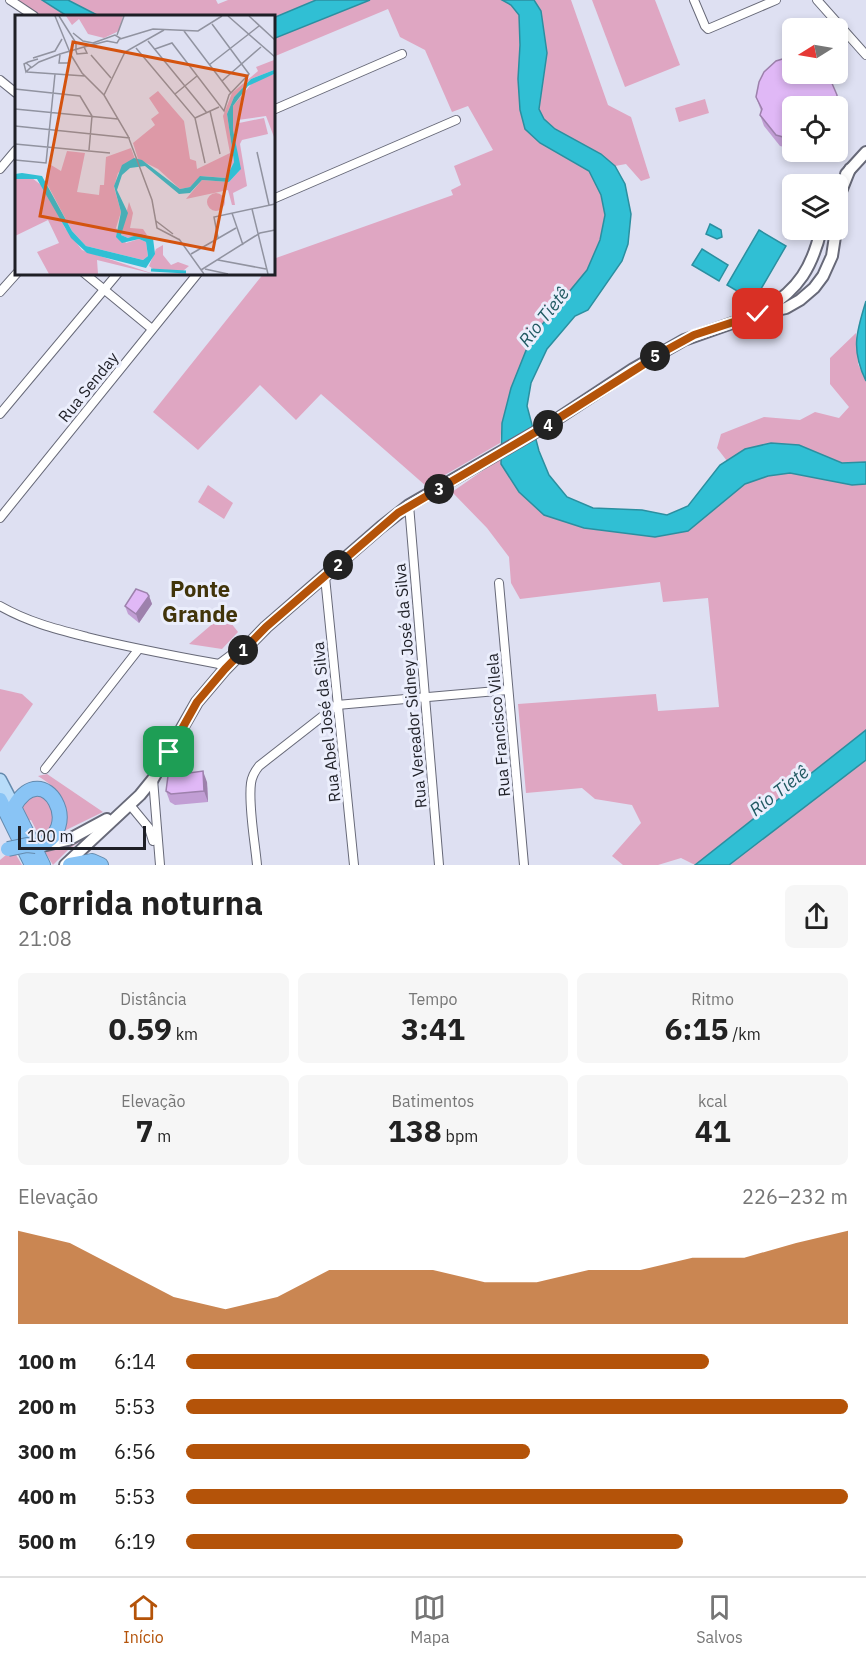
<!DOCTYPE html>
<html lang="pt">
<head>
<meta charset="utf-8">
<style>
	body { margin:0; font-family:"IBM Plex Sans",sans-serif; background:#f6f6f6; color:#222; height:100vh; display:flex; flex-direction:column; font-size:22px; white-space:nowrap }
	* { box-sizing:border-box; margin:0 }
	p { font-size:20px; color:#767676 }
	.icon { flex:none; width:33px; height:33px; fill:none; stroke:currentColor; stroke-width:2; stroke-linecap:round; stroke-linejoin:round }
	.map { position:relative; height:865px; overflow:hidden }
	.side { display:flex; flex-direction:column; background:#fff; flex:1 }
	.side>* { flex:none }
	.needle { width:39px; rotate:259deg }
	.fabs { position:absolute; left:782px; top:18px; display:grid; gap:12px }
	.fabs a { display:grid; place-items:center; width:66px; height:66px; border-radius:9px; background:#fff; box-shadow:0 3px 9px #0003; font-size:30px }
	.scale { position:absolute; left:18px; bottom:15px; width:128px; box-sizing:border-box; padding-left:6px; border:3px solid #1e1f26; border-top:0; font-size:16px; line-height:21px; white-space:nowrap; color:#1e1f26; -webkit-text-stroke:4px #ebeefc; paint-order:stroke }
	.pin { position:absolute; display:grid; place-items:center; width:51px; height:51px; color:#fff; margin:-26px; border-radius:12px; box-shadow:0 3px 9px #0006 }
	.km { position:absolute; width:30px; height:30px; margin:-15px; border-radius:50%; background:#222; color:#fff; font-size:16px; line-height:30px; text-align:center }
	.round { display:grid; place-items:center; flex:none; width:63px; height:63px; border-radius:9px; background:#f6f6f6 }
	.head { display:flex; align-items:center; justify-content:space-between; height:102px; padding:0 18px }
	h1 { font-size:33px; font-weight:700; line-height:45px }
	.figures { display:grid; grid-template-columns:repeat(3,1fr); gap:9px; height:102px; padding:6px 18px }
	.figures div { display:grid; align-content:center; border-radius:9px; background:#f6f6f6; text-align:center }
	.figures b { font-size:30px; font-weight:700 }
	.figures small { font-size:16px; font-weight:400 }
	.figures p { font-size:16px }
	.chart { height:168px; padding:12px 18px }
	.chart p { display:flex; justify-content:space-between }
	.chart svg { width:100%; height:108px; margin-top:6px; fill:#b45309; opacity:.7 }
	ul { padding:0 18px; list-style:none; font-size:20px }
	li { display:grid; grid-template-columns:96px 72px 1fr; align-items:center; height:45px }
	li i { height:15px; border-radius:8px; background:#b45309 }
	.tabs { display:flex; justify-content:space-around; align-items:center; height:84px; border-top:2px solid #e0e0e0; background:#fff; font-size:16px; color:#767676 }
	.tabs a { display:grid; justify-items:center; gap:3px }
	.tabs .selected { color:#b45309 }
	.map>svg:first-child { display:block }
</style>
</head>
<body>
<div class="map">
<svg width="866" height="865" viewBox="0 0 866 865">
	<rect width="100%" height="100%" fill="#dee0f2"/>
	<g fill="#dfa6c2">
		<polygon points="16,0 49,0 73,16 40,16"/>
		<polygon points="68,0 216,0 218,4 228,0 316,0 273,18 99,16"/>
		<polygon points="370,0 502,0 511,5 519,15 525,129 540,143 589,171 601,195 605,215 600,240 587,270 531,339 511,388 502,423 500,443 426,486 321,394 296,420 260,385 198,450 153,412 264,273 273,273 273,262 276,258 453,195 451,190 461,185 454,166 493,150 468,106 452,112 425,50 400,37 388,9 273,57 273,39"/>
		<polygon points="534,0 571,0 608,105 631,117 650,178 641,181 626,164 615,166 601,154 555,129 544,119 539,109 547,53"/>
		<polygon points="592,0 655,0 680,65 625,87"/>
		<polygon points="705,99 709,113 679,122 675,108"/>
		<polygon points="856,333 858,364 866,381 866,462 842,463 799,445 745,449 727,461 717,448 721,434 764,417 800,420 815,412 839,418 849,407 830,384 830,358"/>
		<polygon points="501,458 501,465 584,528 655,537 688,531 745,484 768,476 790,473 852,485 866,484 866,730 695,865 681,858 658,865 623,865 612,856 641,823 632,805 595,799 582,788 526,793 518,704 656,694 658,711 719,707 708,598 663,602 660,582 520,599 511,583 509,557 487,528 452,492"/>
		<polygon points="208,485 233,503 224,519 198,502"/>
		<polygon points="224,614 238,632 222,649 189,644"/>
		<polygon points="0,689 22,694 33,704 0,752"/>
		<polygon points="866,760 866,865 729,865"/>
		<path d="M47 774 103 812 62 832C63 803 64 792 38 776Z"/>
		<polygon points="37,791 53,804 55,828 40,837 31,820 26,821 21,809 21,802"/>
		<polygon points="102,826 69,849 53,865 43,849"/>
		<polygon points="15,853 22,865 0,865 0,860 6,855"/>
	</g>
	<g fill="#30bfd4" stroke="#2b8fa0" stroke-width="1.5">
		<polygon points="42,0 68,0 99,16 67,16"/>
		<polygon points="316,0 370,0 273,39 273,18"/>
		<polygon points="502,0 534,0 541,11 547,53 539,109 544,119 555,129 601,154 615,166 625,184 631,214 628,244 622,261 588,310 575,316 547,349 531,383 527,406 539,451 549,475 567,497 593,508 642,510 667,515 688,506 720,465 745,449 771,443 799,445 842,463 866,462 866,484 852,485 790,473 768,476 745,484 688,531 655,537 584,528 544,515 519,492 501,464 502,423 511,388 531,338 587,270 600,240 605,215 601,195 589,171 540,143 525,129 520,110 518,79 520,45 519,15 511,5"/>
		<polygon points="710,224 721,230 722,237 717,239 706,234"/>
		<polygon points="759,230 786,246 754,301 727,285"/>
		<polygon points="702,249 728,265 719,281 692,265"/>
		<path d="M866 301V381C851 350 856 333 866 301Z"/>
		<polygon points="866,730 866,760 729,865 695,865"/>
	</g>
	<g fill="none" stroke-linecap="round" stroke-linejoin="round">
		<g stroke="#676978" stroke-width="10">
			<g id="street">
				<polyline points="10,0 34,16"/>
				<polyline points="694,0 705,26 708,29 776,0"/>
				<polyline points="817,0 866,55"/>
				<polyline points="0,80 16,93"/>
				<polyline points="273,110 402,54"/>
				<polyline points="0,169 16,150"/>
				<polyline points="273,199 456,120"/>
				<polyline points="84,273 152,329"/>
				<polyline points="0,292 17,273"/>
				<polyline points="0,414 118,273"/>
				<polyline points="409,505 439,865"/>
				<polyline points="0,518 198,273"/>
				<polyline points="325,577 354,865"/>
				<polyline points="499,583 524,865"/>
				<path d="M0 606C28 622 56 629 87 637 131 648 175 656 219 664L225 669"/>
				<polyline points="219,664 239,649"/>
				<polyline points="337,705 508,690"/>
				<polyline points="45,769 138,650"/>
				<polyline points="153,779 160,865"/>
				<polyline points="130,805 149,828 153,841"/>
				<path d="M257 865C255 842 248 805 251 783 252 776 255 771 259 766L337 705"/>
			</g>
		</g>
		<g stroke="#676978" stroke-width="14">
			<g id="secondary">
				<polyline points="846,174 866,152"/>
				<polyline points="837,218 840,194 850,169"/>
				<path d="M766 309C799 289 812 267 821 230"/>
				<polyline points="42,846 68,840 107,819"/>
				<polyline points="65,865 140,795 153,779 197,702 225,669 266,627 381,527 409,505 551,423 633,369 684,340 758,314 786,308 800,300 814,288 823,276 832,256 836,230"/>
			</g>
		</g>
		<g stroke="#648aad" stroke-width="15">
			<polyline id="primary" points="0,780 14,807"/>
		</g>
		<g stroke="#648aad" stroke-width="16">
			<g id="highway">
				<polyline points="0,800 32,865"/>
				<path d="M36 846C87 832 44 754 14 807L43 865"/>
				<polyline points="70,865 92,861 101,865"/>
			</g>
		</g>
		<use href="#street" stroke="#fff" stroke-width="8"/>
		<use href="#secondary" stroke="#fff" stroke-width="10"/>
		<use href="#primary" stroke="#b8dcf9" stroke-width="12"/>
		<use href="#highway" stroke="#89c4f5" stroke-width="14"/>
		<g stroke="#648aad" stroke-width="16" stroke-linecap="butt">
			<polyline id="highway-bridge" points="8,849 27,845 36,846"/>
		</g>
		<use href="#highway-bridge" stroke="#89c4f5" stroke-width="14"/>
	</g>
	<g fill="#c19ed4">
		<polygon points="837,95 841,106 840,118 792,106 792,149 780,146 764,126 760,115 761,111 756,97"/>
		<polygon points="149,596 152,604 139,623 128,614 125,606"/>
		<polygon points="207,782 208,802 175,805 170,802 166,791"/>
	</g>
	<g fill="#9d81ac">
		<polygon points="837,95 841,106 840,118 837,122 837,106 836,106"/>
		<polygon points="149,596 152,604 139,623 136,614"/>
		<polygon points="203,771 207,782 208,802 204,791"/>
	</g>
	<g fill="#e0b8f6" stroke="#9d81ac" stroke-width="1.5">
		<polygon points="789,57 792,57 792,74 828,74 837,95 836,106 792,106 792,139 790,139 776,135 760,115 762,109 756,97 759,82 764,72 776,61"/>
		<polygon points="136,589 147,593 149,596 136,614 125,606"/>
		<polygon points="203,771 204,791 171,794 166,791 168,776"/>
	</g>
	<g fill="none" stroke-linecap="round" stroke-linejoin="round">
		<g stroke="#fff" stroke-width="12">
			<polyline id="route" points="169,752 197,702 225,669 266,627 398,513 551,423 663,352 694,335 758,314"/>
		</g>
		<use href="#route" stroke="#b45309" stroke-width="8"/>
	</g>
	<g text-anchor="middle" stroke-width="6" stroke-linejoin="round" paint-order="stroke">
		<g font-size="16" fill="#1e1f26" stroke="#ebeefc">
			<text transform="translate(88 387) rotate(-51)" y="6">Rua Senday</text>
			<text transform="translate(410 686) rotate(-95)" y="6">Rua Vereador Sidney José da Silva</text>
			<text transform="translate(326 722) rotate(-96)" y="6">Rua Abel José da Silva</text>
			<text transform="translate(498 725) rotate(-95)" y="6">Rua Francisco Vilela</text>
		</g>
		<g font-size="18" font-style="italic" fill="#225a63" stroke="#ebeefc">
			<text transform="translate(544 317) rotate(-52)" y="6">Rio Tietê</text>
			<text transform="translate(779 791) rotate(-38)" y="6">Rio Tietê</text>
		</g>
		<g font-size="22" font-weight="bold" fill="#41340a" stroke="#ebeefc">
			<text x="200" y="597">Ponte<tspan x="200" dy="25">Grande</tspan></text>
		</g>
	</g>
	<g transform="translate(15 15)">
		<rect width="260" height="260" fill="#dee0f2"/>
		<path d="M51 1H108L104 16 89 23 73 19 64 4 57 10ZM259 45V55L236 64 219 82 212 99 219 147 211 163 186 161 175 172 165 174 143 154 123 144 118 128 140 110 136 104 144 98 134 83 143 76 169 106 175 144 181 146 182 154 215 138 208 101 217 78 243 56 241 52ZM259 59V122L251 101 223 105 224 108 249 103 253 119 227 125 225 129 232 171 218 178 220 190H217L213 175 171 184 187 165 214 167 225 155 218 115V91L238 67ZM116 133 120 144 103 158 99 172 106 197 101 213 111 228 124 224 131 227 133 241 128 245 71 231 57 216 31 167 32 154 36 150 46 156 52 136 70 138 62 177 84 180 85 170H89L91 142ZM17 163 30 173 50 213 67 235 139 259 82 245 83 259H34L22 237 44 228 33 205 0 221V164ZM192 187a9 9 0 1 1 18 0a9 9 0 1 1-18 0ZM114 187 118 198 115 213 128 214 132 220 113 223 106 220ZM148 230V240L156 250 163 247 174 251 168 256 138 254 134 251 141 234Z" fill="#dfa6c2"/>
		<path d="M259 55V59L233 71 218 91V115L226 154 214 167 187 165 175 178 164 179 130 151 115 153 107 160 102 175 113 198 106 220 113 223 125 219 138 223 140 239 131 253 72 238 56 223 22 164H0V159L7 158 27 161 57 216 71 231 128 245 133 241 131 227 124 224 107 228 101 222 106 197 99 171 107 150 119 143 127 145 165 174 175 172 185 161 211 163 219 147 212 99 219 82 236 64Z" fill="#30bfd4"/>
		<path fill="none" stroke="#30bfd4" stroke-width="3" d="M136 255 171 257"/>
		<path fill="none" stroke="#9193a0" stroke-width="1.5" d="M40 1 56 40 54 48H44L45 40M213 1 260 42M234 1 260 25M169 16 216 78M58 18 68 26 78 28M102 20 109 1M105 24 138 14 183 16 207 1M133 26 192 98M69 32 92 26 102 28 105 23 100 20 78 28M121 33 180 103 190 148M140 34 157 28 209 96 214 80 234 59 197 9M56 40 67 58 89 80 113 121 137 185 142 213 165 225M76 40 96 63M18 43 40 36 47 24M11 48 16 52 11 57 9 49 13 47 23 44M194 50 244 11M16 53 24 47 45 39 69 32 72 38 62 39 61 36V28L44 1M12 57 70 61M207 66 246 32M0 74 65 81 77 101M160 79 182 61M89 80 110 37 149 15M0 94 103 104M195 96 205 139M180 103 204 92M0 111 115 123M0 129 95 138M74 135 77 101M242 137 254 190M0 145 31 148 40 59M237 194 253 259M217 198 228 230M141 206 158 219M203 223 199 202 260 189M164 224 189 259M176 239 221 213M203 245 251 254M190 254 213 259M186 255 245 218 260 215"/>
		<path fill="#d4530f" fill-opacity="0.15" stroke="#d4530f" stroke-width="3" d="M58 27 232 61 198 235 25 201Z"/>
		<rect width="260" height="260" fill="none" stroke="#1e1f26" stroke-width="3"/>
	</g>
</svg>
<div class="fabs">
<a><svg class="needle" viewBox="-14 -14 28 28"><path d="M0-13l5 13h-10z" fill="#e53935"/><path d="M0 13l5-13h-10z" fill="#767676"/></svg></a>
<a><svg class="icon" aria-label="locate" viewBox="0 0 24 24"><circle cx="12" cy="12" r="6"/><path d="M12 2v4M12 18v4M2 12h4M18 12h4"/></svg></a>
<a><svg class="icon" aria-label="layers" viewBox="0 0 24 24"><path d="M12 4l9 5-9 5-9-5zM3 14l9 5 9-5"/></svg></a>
</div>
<div class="scale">100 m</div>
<div class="pin" style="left:169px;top:752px;background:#1e9e55"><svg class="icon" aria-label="arrive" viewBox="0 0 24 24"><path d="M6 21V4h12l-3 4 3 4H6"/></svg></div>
<div class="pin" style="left:758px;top:314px;background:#d93025"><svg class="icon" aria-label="check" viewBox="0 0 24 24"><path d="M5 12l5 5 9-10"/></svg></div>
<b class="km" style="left:243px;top:650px">1</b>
<b class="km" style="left:338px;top:565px">2</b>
<b class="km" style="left:439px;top:489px">3</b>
<b class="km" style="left:548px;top:425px">4</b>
<b class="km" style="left:655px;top:356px">5</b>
</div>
<section class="side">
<div class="head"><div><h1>Corrida noturna</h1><p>21:08</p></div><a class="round"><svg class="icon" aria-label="share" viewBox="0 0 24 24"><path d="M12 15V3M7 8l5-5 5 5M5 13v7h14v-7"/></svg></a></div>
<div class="figures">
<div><p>Distância</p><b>0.59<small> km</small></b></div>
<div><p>Tempo</p><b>3:41</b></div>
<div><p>Ritmo</p><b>6:15<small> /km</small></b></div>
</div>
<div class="figures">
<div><p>Elevação</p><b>7<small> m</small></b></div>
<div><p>Batimentos</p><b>138<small> bpm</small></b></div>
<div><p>kcal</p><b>41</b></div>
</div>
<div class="chart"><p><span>Elevação</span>226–232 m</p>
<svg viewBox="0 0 160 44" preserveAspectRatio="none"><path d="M0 44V6L10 11L20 22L30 33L40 38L50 33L60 22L70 22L80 22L90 27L100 27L110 22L120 22L130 17L140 17L150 11L160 6V44z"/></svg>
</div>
<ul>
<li><b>100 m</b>6:14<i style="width:79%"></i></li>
<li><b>200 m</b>5:53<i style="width:100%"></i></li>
<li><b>300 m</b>6:56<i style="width:52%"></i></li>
<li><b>400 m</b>5:53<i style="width:100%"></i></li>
<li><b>500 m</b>6:19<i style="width:75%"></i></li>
</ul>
</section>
<nav class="tabs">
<a class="selected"><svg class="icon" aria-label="home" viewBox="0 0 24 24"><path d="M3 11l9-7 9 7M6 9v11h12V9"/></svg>Início</a>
<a><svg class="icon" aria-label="map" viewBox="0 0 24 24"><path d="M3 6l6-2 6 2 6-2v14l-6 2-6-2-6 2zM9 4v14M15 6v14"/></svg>Mapa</a>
<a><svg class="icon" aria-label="saved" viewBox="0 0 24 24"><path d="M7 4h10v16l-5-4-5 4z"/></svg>Salvos</a>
</nav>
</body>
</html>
